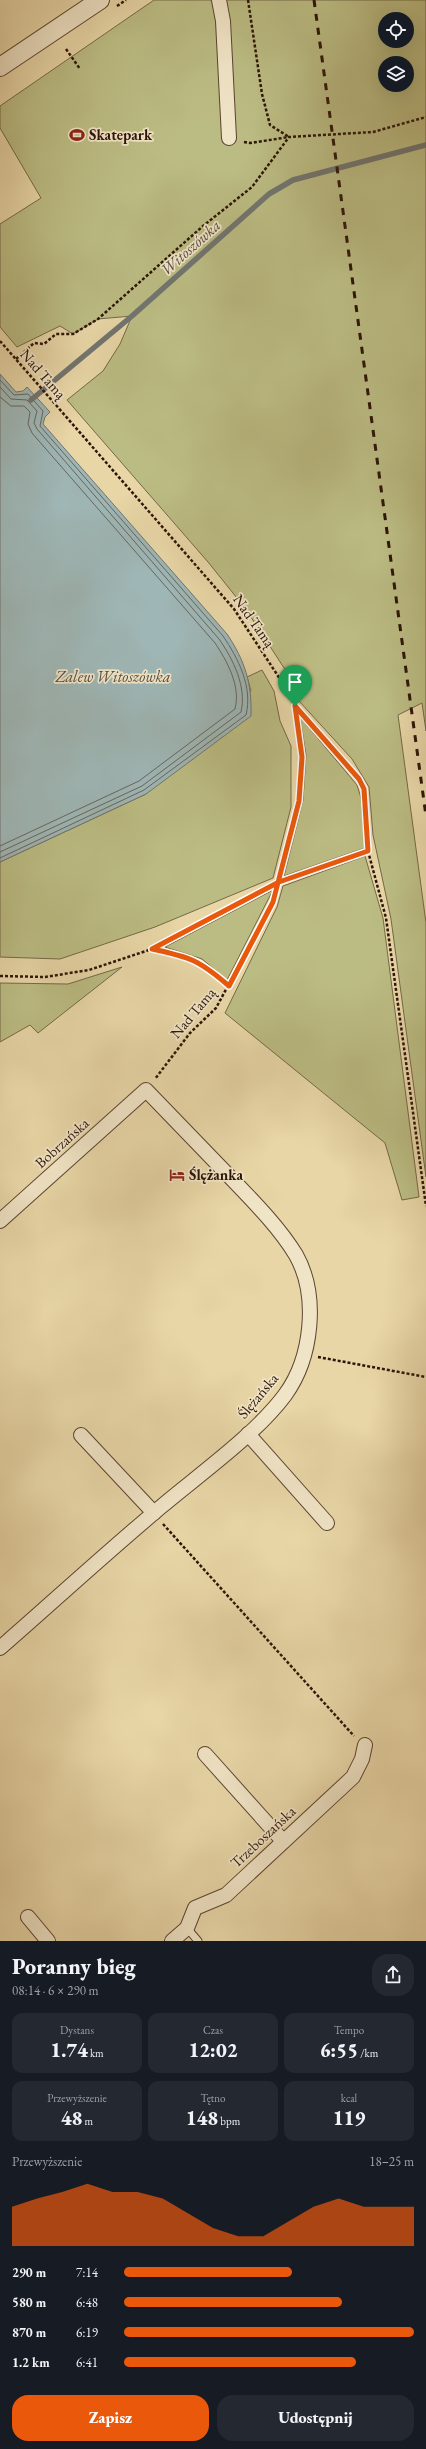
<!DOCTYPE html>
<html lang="pl">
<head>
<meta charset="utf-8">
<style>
	body { margin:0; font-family:"EB Garamond",serif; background:#242831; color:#f1f3f6; height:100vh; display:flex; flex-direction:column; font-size:15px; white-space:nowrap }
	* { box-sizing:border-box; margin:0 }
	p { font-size:13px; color:#9ea1a6 }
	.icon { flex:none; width:22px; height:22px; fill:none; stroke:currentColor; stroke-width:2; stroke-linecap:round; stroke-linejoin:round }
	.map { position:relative; height:1941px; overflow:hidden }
	.side { display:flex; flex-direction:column; background:#171b24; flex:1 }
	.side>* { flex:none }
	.fabs { position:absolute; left:378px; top:12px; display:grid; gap:8px }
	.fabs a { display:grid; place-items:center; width:36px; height:36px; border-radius:50%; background:#171b24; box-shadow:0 4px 16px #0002; font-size:20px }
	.pin { position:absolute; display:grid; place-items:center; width:34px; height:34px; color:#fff; margin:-41px -17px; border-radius:50% 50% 50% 0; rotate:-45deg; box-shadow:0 0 4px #0007 }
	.pin .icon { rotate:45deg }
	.round { display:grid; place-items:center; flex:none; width:42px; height:42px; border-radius:16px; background:#242831 }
	.headline { display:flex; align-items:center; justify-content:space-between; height:68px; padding:0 12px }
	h1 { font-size:22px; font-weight:800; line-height:30px }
	.stats { display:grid; grid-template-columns:repeat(3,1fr); gap:6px; height:68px; padding:4px 12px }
	.stats div { display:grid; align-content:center; border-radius:10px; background:#242831; text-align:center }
	.stats b { font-size:20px; font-weight:800 }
	.stats small { font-size:11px; font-weight:400 }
	.stats p { font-size:11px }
	.chart { height:112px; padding:8px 12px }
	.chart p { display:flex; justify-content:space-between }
	.chart svg { width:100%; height:72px; margin-top:4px; fill:#ea580c; opacity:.7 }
	.action { display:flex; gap:8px; margin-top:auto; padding:8px 12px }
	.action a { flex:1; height:46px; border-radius:16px; background:#ea580c; color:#fff; font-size:16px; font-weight:800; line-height:46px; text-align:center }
	.action a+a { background:#242831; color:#f1f3f6 }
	ul { padding:0 12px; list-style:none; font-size:13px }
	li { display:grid; grid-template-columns:64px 48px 1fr; align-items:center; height:30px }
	li i { height:10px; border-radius:5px; background:#ea580c }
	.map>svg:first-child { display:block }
</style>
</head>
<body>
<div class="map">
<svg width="426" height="1941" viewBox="0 0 426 1941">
	<rect width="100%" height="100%" fill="#e8d6a7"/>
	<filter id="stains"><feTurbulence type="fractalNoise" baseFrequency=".005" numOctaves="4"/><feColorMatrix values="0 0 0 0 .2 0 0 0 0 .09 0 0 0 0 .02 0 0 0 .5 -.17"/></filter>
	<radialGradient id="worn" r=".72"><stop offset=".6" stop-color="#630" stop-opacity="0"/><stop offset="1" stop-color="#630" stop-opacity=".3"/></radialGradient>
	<g fill="#bbbc83" stroke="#746846" fill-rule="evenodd">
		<path d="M154 0H426V731L422 703 398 715 426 923V1177L391 919 373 835 369 787 352 759 299 701 286 671 245 608 208 562 67 400 103 371 120 344 132 316 98 319 73 334 60 326 17 347 0 327V224L41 198 0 128V106ZM385 19H407V41H385ZM385 63H407V85H385Z"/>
		<polygon points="262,670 274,691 280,721 291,746 291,807 273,878 155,927 60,959 0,957 0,862 146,794 251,691 247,677"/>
		<polygon points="300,717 357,785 361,798 365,848 284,876 303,800 306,755"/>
		<polygon points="365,856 383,918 419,1197 402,1200 385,1143 225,1013 277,907 283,886"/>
		<polygon points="273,890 227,980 202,959 165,947"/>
		<polygon points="122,967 38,1033 30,1025 0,1042 0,983 68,984"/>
	</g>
	<path fill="#9eb6b5" stroke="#717570" d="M0 374 16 392 23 391 27 387 50 412 45 417 43 424 227 634C245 661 252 683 251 716L146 794 0 862Z"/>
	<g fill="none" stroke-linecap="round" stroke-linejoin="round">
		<g stroke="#66655e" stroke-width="1">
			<path d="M0 380 14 395 28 394 43 411 40 426 223 636C238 658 253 687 246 715L144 790 0 858"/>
			<path d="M0 387 11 399 27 400 37 411 34 423 37 429 219 639C233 659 247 687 241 712L142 786 0 852"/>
			<path d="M0 397 11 406H24L30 412 28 424 32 433 215 643C227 661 241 686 235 709L139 781 0 846"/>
		</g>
		<polyline stroke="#717570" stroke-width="5.5" points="31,400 132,316 269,194 293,180 426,145"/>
		<g stroke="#5c4430" stroke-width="9">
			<polyline id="service" points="187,1928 198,1941"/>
		</g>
		<g stroke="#5c4430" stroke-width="16">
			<g id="minor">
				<polyline points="219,0 223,21 229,138"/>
				<path d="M0 1221 146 1090C174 1119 202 1148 230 1177 253 1201 279 1227 296 1255 319 1296 312 1358 285 1395 256 1434 200 1474 162 1506 107 1552 54 1601 0 1648"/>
				<polyline points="248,1434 327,1523"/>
				<polyline points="81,1435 154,1513"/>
				<polyline points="205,1754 283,1841"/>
				<polyline points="28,1917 48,1941"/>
				<polyline points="172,1941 187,1928 195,1908 226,1895 353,1777 362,1759 365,1745"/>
			</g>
		</g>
		<g stroke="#5c4430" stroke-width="20">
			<polyline id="tertiary" points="0,67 100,0"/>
		</g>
		<g stroke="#2d1408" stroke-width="2.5" stroke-dasharray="3 2" stroke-linecap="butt">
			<polyline points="248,0 262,94 270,125 289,137"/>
			<polyline points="117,6 126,0"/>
			<polyline points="66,49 80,69"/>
			<polyline points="244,142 250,143 289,137"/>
			<polyline points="0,341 234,609 282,682 295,706 302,757 299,801 273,902 216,1008 190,1033 155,1079"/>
			<polyline points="16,359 34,343 44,344 56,334 73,334 98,319 203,226 252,187 289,137 373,132 426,117"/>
			<polyline points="295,707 359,779 365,789 368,851 386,918 426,1206"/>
			<path d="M152 949C189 957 201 961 229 986"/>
			<polyline points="0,976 45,977 89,970 152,949 279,882 368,851"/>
			<polyline points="318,1357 426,1377"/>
			<polyline points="163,1524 354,1736"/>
		</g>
		<use href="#service" stroke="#f0e4c6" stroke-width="7"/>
		<use href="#minor" stroke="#f0e4c6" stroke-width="14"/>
		<use href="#tertiary" stroke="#f0e4c6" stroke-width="18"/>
		<polyline stroke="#2d1408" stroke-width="3" stroke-dasharray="7 7" stroke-linecap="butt" points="314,0 426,816"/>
	</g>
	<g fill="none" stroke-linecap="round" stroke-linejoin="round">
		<g stroke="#fff" stroke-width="8">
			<path id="route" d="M295 706 302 757 299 801 273 902 229 986C199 960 190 957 152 949L279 882 368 851 364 789 359 779 295 706"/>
		</g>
		<use href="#route" stroke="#ea580c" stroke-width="5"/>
	</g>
	<defs>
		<g id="stadium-bare" transform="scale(1.2)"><path d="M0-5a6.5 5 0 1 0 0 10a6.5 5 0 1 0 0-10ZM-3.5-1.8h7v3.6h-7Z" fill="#8f2418" stroke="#f0e4c6" stroke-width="2.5" paint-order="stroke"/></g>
		<g id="hotel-bare" transform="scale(1.2)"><path d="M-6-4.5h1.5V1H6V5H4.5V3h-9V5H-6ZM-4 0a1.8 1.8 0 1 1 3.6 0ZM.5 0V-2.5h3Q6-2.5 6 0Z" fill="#8f2418" stroke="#f0e4c6" stroke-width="2.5" paint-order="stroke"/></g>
	</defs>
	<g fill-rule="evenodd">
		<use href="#stadium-bare" x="77" y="135"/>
		<use href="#hotel-bare" x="177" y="1175"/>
	</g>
	<g text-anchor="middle" stroke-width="3.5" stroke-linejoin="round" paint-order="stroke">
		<g font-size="15" font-weight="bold" fill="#2d1408" stroke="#f0e4c6" text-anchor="start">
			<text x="89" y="140">Skatepark</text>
			<text x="189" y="1180">Ślężanka</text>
		</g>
		<g font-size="15" fill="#2d1408" stroke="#f0e4c6">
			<text transform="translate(43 374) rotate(49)" y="5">Nad Tamą</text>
			<text transform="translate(254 621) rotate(55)" y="5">Nad Tamą</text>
			<text transform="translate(193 1013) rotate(-50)" y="5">Nad Tamą</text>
			<text transform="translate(62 1143) rotate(-42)" y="5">Bobrzańska</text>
			<text transform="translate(258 1396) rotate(-50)" y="5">Ślężańska</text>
			<text transform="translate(263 1837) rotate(-43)" y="5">Trzeboszańska</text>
		</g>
		<g font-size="16" font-style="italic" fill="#554d45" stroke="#f0e4c6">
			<text transform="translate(190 247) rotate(-42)" y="6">Witoszówka</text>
			<text x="113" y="682">Zalew Witoszówka</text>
		</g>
	</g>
	<rect width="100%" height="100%" filter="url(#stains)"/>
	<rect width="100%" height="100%" fill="url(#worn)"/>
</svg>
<div class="fabs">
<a><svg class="icon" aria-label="locate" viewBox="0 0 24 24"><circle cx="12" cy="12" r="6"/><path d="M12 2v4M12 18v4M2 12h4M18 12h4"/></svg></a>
<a><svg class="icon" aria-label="layers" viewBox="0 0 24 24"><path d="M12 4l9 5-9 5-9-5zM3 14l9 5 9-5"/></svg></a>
</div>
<div class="pin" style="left:295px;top:706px;background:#1e9e55"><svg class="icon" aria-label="arrive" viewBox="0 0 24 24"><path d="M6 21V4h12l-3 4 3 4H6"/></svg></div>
</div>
<section class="side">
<div class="headline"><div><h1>Poranny bieg</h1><p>08:14 · 6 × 290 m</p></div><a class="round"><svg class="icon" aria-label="share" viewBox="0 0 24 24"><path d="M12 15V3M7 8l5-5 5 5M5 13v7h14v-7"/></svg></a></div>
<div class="stats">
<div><p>Dystans</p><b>1.74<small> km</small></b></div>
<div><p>Czas</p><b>12:02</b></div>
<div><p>Tempo</p><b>6:55<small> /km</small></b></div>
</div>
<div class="stats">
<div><p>Przewyższenie</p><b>48<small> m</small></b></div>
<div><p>Tętno</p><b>148<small> bpm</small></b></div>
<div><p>kcal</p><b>119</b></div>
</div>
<div class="chart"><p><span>Przewyższenie</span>18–25 m</p>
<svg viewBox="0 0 160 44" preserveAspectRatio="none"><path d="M0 44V20L10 15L20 11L30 6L40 11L50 11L60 15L70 24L80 33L90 38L100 38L110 29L120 20L130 15L140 20L150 20L160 20V44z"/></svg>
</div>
<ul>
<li><b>290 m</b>7:14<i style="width:58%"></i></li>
<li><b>580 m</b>6:48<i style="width:75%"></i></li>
<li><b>870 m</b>6:19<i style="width:100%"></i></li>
<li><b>1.2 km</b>6:41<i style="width:80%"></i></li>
</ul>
<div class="action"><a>Zapisz</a><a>Udostępnij</a></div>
</section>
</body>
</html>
